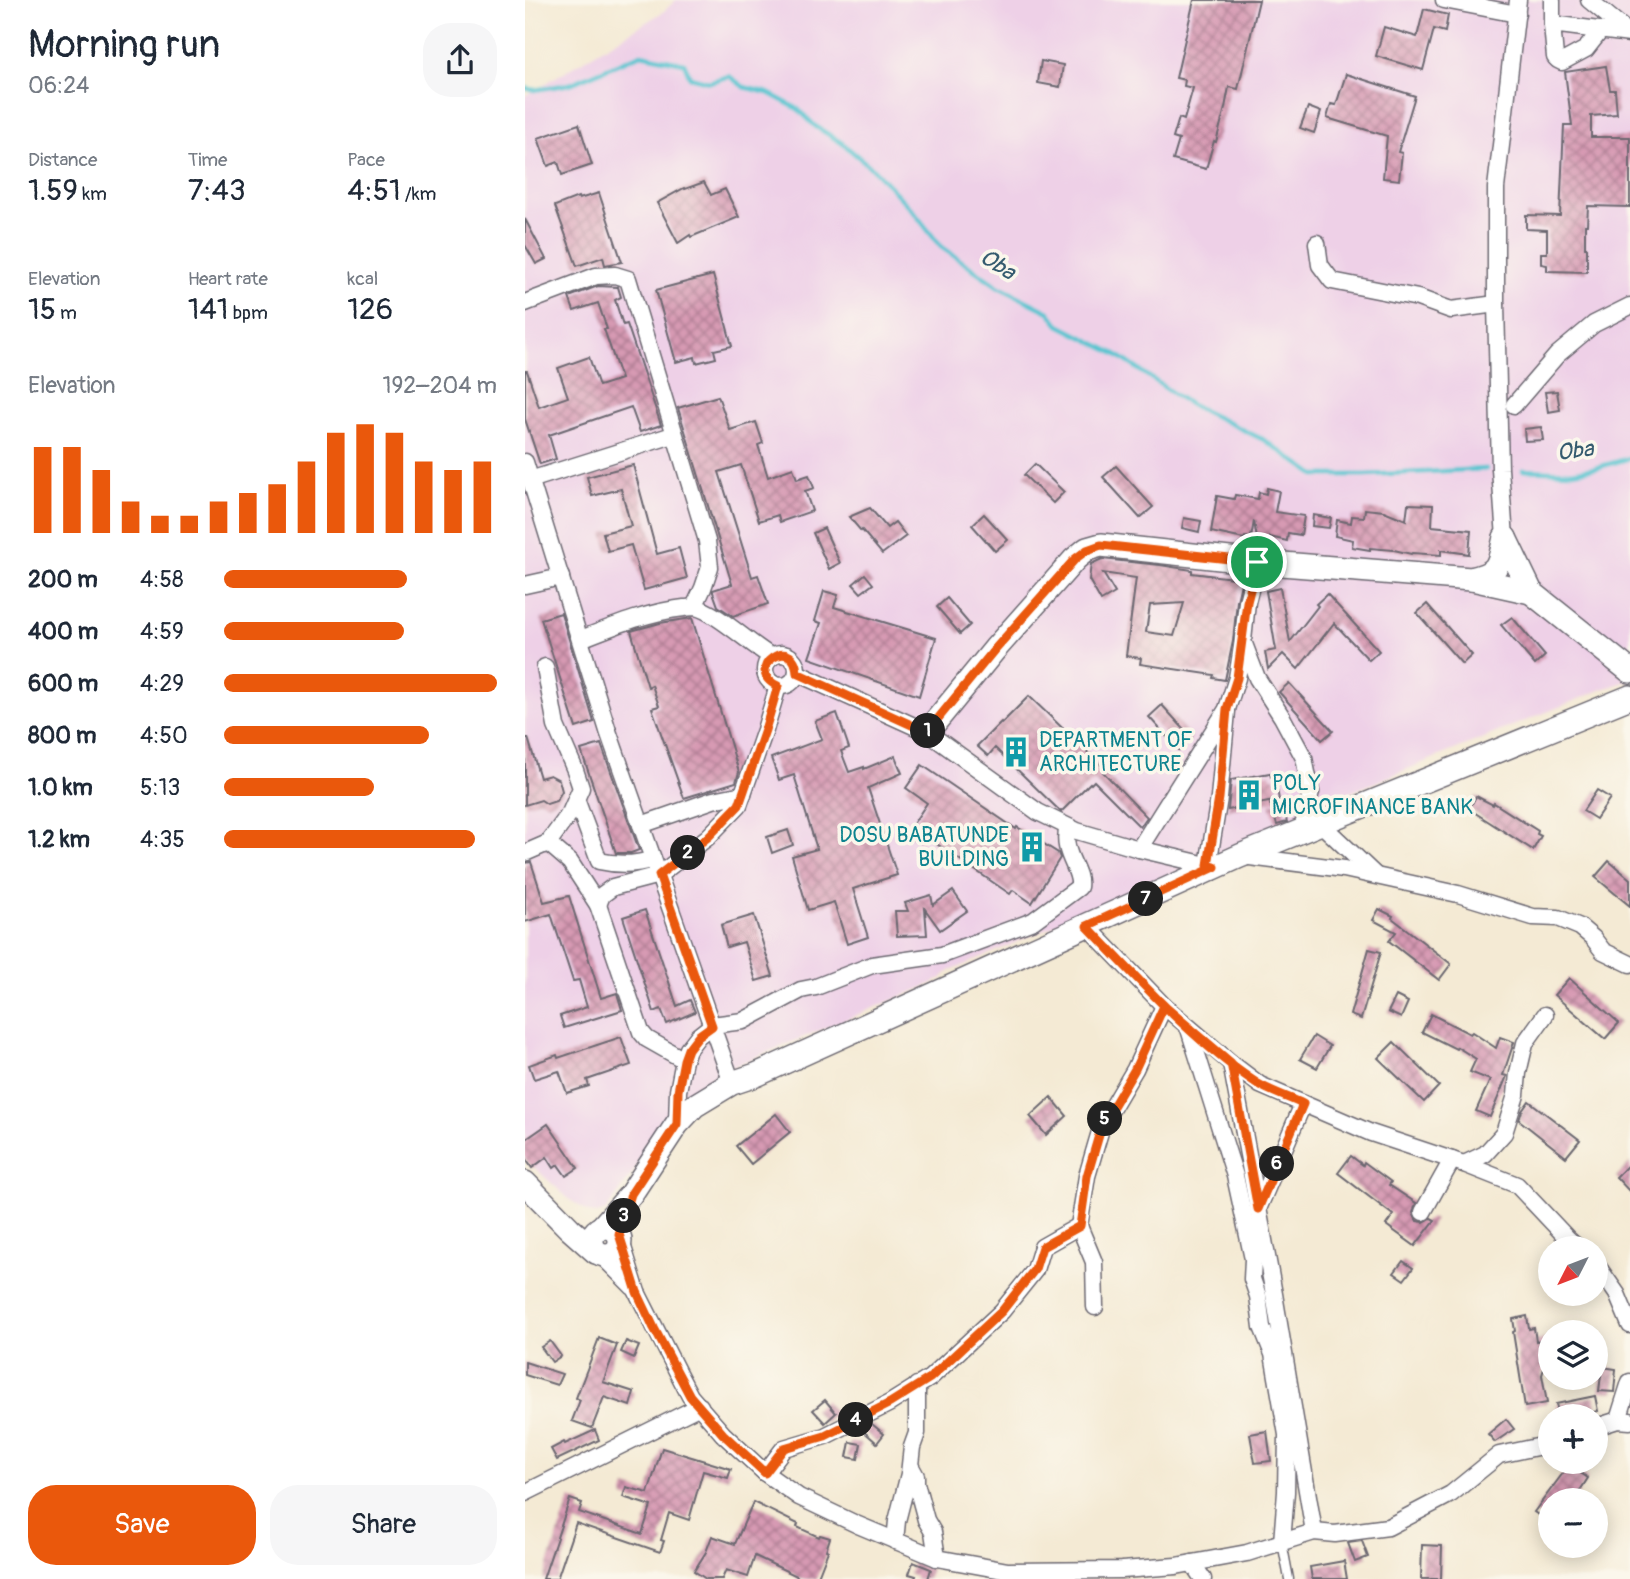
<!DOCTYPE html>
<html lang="en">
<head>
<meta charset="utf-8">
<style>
	body { margin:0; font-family:Pangolin,sans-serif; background:#f6f6f7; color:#1f2937; height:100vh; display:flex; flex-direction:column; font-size:26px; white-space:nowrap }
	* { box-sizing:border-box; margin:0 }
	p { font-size:23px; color:#747a83 }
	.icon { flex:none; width:38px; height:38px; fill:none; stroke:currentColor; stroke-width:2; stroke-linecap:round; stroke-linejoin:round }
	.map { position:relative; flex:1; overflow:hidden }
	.panel { display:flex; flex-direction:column; background:#fff; width:525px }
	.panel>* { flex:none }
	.needle { width:46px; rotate:228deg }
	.fabs { position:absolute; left:1013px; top:1236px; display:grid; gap:14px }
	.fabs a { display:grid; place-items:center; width:70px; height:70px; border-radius:50%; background:#fff; box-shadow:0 4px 18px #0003; font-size:35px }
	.pin { position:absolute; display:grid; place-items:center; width:60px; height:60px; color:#fff; margin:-30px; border:4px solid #fff; border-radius:50%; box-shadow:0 2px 7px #0007 }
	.km { position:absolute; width:35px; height:35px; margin:-18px; border-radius:50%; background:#222; color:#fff; font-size:19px; line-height:35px; text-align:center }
	.round { display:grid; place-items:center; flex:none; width:74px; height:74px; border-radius:28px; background:#f6f6f7 }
	.overview { display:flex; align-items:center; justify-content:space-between; height:119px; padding:0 28px }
	h1 { font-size:38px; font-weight:600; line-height:52px }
	.figures { display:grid; grid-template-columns:repeat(3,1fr); gap:10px; height:119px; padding:7px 28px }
	.figures div { display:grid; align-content:center }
	.figures b { font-size:30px; font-weight:600 }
	.figures small { font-size:19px; font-weight:400 }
	.figures p { font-size:19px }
	.chart { height:196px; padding:14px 28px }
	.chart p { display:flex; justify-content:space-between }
	.chart svg { width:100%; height:126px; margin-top:7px; stroke:#ea580c; stroke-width:6 }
	.action { display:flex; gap:14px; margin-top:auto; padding:14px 28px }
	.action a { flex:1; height:80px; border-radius:28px; background:#ea580c; color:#fff; font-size:28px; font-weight:600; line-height:80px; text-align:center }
	.action a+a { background:#f6f6f7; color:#1f2937 }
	ul { padding:0 28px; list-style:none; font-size:23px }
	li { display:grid; grid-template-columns:112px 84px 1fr; align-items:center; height:52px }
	li i { height:18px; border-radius:9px; background:#ea580c }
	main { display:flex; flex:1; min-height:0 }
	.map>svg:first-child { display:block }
</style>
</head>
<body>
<main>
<section class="panel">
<div class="overview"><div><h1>Morning run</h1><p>06:24</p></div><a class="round"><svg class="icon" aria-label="share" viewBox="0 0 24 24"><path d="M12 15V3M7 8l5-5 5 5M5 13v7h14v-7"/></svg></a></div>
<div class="figures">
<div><p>Distance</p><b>1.59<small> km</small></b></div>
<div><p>Time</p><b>7:43</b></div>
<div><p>Pace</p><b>4:51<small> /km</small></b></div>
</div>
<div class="figures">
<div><p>Elevation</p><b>15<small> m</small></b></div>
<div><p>Heart rate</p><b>141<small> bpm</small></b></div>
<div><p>kcal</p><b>126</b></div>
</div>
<div class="chart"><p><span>Elevation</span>192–204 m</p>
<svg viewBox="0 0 160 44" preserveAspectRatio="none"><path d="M5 44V14M15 44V14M25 44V22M35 44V33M45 44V38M55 44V38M65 44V33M75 44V30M85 44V27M95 44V19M105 44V9M115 44V6M125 44V9M135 44V19M145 44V22M155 44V19"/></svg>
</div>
<ul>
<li><b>200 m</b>4:58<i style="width:67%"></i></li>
<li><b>400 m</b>4:59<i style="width:66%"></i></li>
<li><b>600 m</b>4:29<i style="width:100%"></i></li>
<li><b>800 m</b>4:50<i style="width:75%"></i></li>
<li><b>1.0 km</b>5:13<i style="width:55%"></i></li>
<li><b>1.2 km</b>4:35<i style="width:92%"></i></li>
</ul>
<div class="action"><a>Save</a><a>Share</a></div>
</section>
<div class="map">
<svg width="1105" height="1579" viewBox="0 0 1105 1579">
	<defs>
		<pattern id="building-cross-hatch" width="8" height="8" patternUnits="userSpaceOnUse" patternTransform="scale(1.75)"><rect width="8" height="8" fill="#d79ab3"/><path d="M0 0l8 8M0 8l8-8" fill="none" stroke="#ae7d93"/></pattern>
	</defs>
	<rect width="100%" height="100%" fill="#fbf7ec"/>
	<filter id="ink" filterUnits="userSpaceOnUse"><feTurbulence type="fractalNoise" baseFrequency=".0143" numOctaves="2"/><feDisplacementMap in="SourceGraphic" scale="14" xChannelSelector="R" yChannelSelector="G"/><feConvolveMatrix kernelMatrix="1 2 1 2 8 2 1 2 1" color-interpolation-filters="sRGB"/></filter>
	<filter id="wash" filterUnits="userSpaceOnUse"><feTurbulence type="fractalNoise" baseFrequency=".00686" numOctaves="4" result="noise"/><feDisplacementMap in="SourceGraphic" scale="28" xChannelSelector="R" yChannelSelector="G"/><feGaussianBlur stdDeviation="1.57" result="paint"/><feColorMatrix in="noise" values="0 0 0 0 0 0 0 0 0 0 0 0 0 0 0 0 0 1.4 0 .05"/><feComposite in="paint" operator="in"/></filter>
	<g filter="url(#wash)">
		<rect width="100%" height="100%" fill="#f4ead4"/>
		<polygon fill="#eed0e7" points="151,0 1105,0 1105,680 1078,689 829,791 648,874 425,971 417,978 404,985 216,1063 186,1077 136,1133 81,1211 72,1214 65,1213 44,1199 0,1159 0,96 138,12"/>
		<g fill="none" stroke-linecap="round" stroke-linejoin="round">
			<g stroke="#59c5d0" stroke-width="4.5">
				<polyline points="0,88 9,90 45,84 116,54 159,63 165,77 184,82 204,76 219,87 243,93 273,109 290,126 317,143 350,171 388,211 416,247 474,287 524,312 534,325 591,354 662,403 739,440 790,475 840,475 961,469"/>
				<polyline points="998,470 1047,472 1070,468 1105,458"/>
			</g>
		</g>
		<g id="blocks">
			<g fill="url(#building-cross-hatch)" fill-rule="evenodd">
				<polygon points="669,0 734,0 713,89 704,87 700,108 691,142 689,141 681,169 648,160 654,140 648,138 654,118 659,120 668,88 659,86 660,80 651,78"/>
				<polygon points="899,9 923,15 920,32 909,29 898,70 851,56 859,27 892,37"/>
				<polygon points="516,61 538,65 535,87 513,83"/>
				<polygon points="1081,66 1085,90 1090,90 1092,114 1066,116 1066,137 1105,137 1105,207 1063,206 1062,225 1060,225 1060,248 1062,248 1062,272 1022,271 1022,265 1016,264 1016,253 1022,253 1022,230 1001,229 1001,215 1035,216 1039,125 1047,125 1040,72"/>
				<polygon points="821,74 890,96 873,152 877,153 874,180 858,178 862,136 802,118 806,104 811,105"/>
				<polygon points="783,107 796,112 789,133 775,128"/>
				<polygon points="54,124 67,165 37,175 33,162 23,166 13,138"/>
				<polygon points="179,182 186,195 200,189 214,217 166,237 165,235 153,243 132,203 159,188 160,189"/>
				<polygon points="74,193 97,262 80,265 78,257 52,266 30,206 53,197 54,199"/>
				<polygon points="0,219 21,259 11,264 0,245"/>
				<polygon points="188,275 207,346 189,350 191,358 171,363 170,357 151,362 131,290"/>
				<polygon points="73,286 93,287 96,297 90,300 98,325 102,324 136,425 115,432 106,407 24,435 31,459 15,464 0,419 0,371 2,371 14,407 43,397 33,368 64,357 74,386 96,379 79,329 82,329 73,303 49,311 44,297"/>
				<polygon points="1032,391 1035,410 1023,412 1020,392"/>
				<polygon points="193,396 205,430 231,422 238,443 233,445 243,477 268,468 272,479 284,475 289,488 280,491 287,511 255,522 253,515 234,521 216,465 194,472 227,577 233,575 243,604 208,616 193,606 188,592 188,590 207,584 153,408"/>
				<polygon points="1016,427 1018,440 1000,441 999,429"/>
				<polygon points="510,464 539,492 528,503 499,475"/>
				<polygon points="108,465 132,554 154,548 162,578 119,590 106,545 83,551 78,533 106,526 96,489 67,496 62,477"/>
				<polygon points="591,466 628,507 615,518 578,477"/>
				<polygon points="742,488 754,491 750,512 779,516 776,535 763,533 762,541 745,537 744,541 732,539 729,521 726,538 720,537 719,539 686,532 692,496 709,499 710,495 733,499 734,492 741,494"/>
				<polygon points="883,504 908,505 907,526 946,530 944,554 916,550 916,555 887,553 886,554 869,550 845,548 845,550 827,547 828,540 810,536 812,520 826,523 827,516 839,517 840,509 859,511 881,520"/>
				<polygon points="345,508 362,528 370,522 381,536 357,554 337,530 336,531 324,517"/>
				<polygon points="459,514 483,540 470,551 447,525"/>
				<polygon points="788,515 806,518 804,528 787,526"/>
				<polygon points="659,518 676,521 674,532 657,528"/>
				<polygon points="299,528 315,563 304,569 288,533"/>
				<path d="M577 559 635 565 667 570V573L717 579 712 601 708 641 700 680 688 678 689 675 615 664 616 658 601 656 611 578 578 573 590 593 576 601 564 580 566 564ZM659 603 649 636 621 632 625 605Z"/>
				<polygon points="340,574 348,584 336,593 328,584"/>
				<polygon points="755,588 765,642 793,606 791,604 802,594 854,651 844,660 809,623 773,669 758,654 743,669 740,652 751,650 741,591"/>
				<polygon points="299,591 313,595 309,607 411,638 394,696 284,658 296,623 290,621"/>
				<polygon points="422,598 445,625 435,634 412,607"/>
				<polygon points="902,604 947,655 937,664 892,613"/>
				<polygon points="36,613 69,722 51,728 16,619"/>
				<polygon points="987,617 1020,656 1010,665 976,625"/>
				<polygon points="167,618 214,772 211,782 159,798 127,708 134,706 127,685 123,687 106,631 135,623"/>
				<polygon points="764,683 808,731 797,740 754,692"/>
				<polygon points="504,696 580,769 578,772 622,817 615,827 569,781 566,784 565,783 536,812 470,748 463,756 452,746 476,722 477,723"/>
				<polygon points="637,705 667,738 654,750 624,717"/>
				<polygon points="312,713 324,748 316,751 324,772 339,767 339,769 370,756 377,773 343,788 372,875 328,889 343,937 322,944 309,902 283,910 267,856 292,849 269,775 254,780 246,758 297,739 290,721"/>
				<polygon points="0,738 3,738 15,778 25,775 34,780 37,791 31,801 22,804 16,800 0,805"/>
				<polygon points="76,744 114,850 106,853 91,853 56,750"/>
				<polygon points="397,765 491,829 492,827 533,853 535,858 507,903 488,890 485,894 400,836 396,842 382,833 402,803 381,788"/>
				<polygon points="745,773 746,777 750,777 754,800 703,810 706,780"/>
				<polygon points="1072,790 1085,798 1071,819 1058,811"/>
				<polygon points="951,796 968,805 969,803 1013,831 1012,834 1016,836 1008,850 944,809"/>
				<polygon points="756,802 762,822 752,825 745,804"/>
				<polygon points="263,830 268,845 247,853 242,837"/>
				<polygon points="1084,861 1105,879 1105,906 1070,877"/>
				<polygon points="6,862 19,902 44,896 76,998 92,993 97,1010 39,1028 35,1016 62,1007 54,980 48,981 26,914 0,922 0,863"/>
				<polygon points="428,891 442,911 415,930 400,909 402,935 372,936 370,911 383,911 380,903 406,895 408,905"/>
				<polygon points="854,909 868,916 867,918 926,964 914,980 864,941 871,932 848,920"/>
				<polygon points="120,910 152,1006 165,1000 170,1012 142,1024 136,1009 129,1012 98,917"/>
				<polygon points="229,915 248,976 231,981 219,942 202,947 196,925"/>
				<polygon points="844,949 856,952 836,1019 825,1015"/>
				<polygon points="1044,978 1094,1023 1080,1039 1029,995"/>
				<polygon points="871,996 883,1002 876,1018 863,1012"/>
				<polygon points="906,1014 945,1034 947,1032 971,1048 975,1037 989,1042 978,1075 982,1076 965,1117 951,1111 965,1080 945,1072 951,1059 932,1047 931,1049 897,1032"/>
				<polygon points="789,1036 805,1046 792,1068 775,1059"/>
				<polygon points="96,1037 106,1065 62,1080 64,1086 42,1093 34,1071 9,1079 4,1065 32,1055 33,1058"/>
				<polygon points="869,1042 914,1086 899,1102 853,1058"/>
				<polygon points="526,1097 542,1116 521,1135 505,1116"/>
				<polygon points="1004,1101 1055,1140 1041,1157 994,1120 997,1111"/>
				<polygon points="251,1114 265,1132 226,1164 211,1146"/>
				<polygon points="23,1124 53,1168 41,1176 33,1165 29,1168 22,1157 7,1168 0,1158 0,1140"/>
				<polygon points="826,1156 838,1165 839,1162 866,1182 864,1185 891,1203 888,1213 892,1221 899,1222 906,1218 910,1220 890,1246 861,1225 868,1215 813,1173"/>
				<polygon points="1105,1163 1105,1192 1091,1177"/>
				<polygon points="878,1261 888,1268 879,1280 869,1273"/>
				<polygon points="1002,1316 1004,1329 1009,1328 1011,1341 1026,1338 1026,1346 1017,1375 1022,1403 1000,1407 988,1332 990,1331 988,1319"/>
				<polygon points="74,1338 92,1345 78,1382 109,1392 105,1406 79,1397 67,1428 47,1421 55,1400 51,1398"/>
				<polygon points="25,1341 36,1356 27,1362 16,1347"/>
				<polygon points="101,1341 114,1346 109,1358 96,1352"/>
				<polygon points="0,1362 37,1374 32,1385 0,1375"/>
				<polygon points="1077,1367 1091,1369 1089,1392 1074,1391"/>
				<polygon points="1070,1396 1073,1411 1051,1416 1034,1416 1031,1404"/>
				<polygon points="300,1400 311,1413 300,1423 288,1410"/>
				<polygon points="981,1419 989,1429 970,1442 963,1434"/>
				<polygon points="347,1424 359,1434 352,1443 336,1429"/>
				<polygon points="70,1430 74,1440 32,1460 26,1449 39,1442 40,1444"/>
				<polygon points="742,1431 746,1461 730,1463 725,1434"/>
				<polygon points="325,1442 336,1444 333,1459 322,1457"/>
				<polygon points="137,1448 206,1469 203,1478 178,1471 164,1520 144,1513 136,1540 139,1541 135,1552 51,1523 32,1579 18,1579 45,1499 57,1503 54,1512 117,1534 126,1506 98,1497 101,1487 123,1493"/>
				<polygon points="1044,1465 1063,1478 1049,1500 1026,1500 1026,1524 1009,1512"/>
				<polygon points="228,1502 273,1524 272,1527 294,1537 295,1535 305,1538 301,1550 303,1551 292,1579 271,1579 272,1576 230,1556 223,1577 201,1570 197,1579 181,1579 169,1571 181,1552 187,1536 210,1544"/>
				<polygon points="837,1541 843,1557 830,1562 823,1543"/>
				<polygon points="897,1545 917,1546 916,1579 896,1579"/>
				<polygon points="819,1561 822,1579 787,1579 785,1567"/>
				<polygon points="388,1562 406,1569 403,1579 390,1579 391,1576 384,1574"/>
			</g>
		</g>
	</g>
	<g filter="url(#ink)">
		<use href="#blocks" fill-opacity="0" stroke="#6c6871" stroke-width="2"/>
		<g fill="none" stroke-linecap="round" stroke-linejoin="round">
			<g stroke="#6c6871" stroke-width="11">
				<polyline id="lane" points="757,1542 764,1579"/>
			</g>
			<g stroke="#6c6871" stroke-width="19">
				<g id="street">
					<polyline points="919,0 992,14"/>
					<polyline points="1027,0 1027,24"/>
					<polyline points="1064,0 1104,33"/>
					<polyline points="1076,30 1061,49 1037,62 1033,60 1030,57 1027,24 1105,34"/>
					<polyline points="792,243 795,265 807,281 893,298 926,310 971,304"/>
					<polyline points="0,303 71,276 90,275 103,279 182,541 185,567 178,588 169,607"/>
					<polyline points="989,405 1032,355 1069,324 1105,306"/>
					<polyline points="0,462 83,731 207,1083"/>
					<polyline points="5,480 148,435"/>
					<polyline points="980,538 975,469 971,304 971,188 993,0"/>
					<polyline points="732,562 722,602 718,641 732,678 757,717 779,758 786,792 777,830"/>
					<polyline points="0,585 36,577"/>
					<path d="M56 639C89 626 123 612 159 608 161 608 169 607 170 607 190 611 226 645 247 657"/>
					<circle cx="256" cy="670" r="16"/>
					<polyline points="20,667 31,726 50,770 56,788 45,813 23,843"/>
					<polyline points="272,673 402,732 513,812 552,831 614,849 690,867"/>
					<path d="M51 799 74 861C92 865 111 865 128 859"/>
					<polyline points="795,823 850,875"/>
					<polyline points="116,825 188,800 218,794"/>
					<polyline points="614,849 702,709 712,678 718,643"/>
					<polyline points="0,853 23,843 45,862 73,905 116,1032 122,1039 159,1060"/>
					<polyline points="717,856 819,869 933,894 1008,917 1033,918 1055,927 1068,938 1078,951 1105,964"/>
					<polyline points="683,865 694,798 702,711"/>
					<polyline points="73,905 77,895 88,887 134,875 183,837 214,805 240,730 253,686"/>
					<polyline points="562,926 639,1006 706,1063 735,1085 846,1133 939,1164 992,1185 1043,1239 1053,1248"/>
					<polyline points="664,1029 710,1176 728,1259 727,1279 733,1296 737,1327 748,1354 762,1435 761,1492 757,1542"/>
					<polyline points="706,1063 749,1294 789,1532"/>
					<path d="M152 1124 153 1091 159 1060 163 1049 173 1036 187 1025 218 1021 276 990 291 987 347 965 417 955 508 921 554 887C557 869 535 853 543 827"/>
					<polyline points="939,1164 960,1154 979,1133 991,1095 993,1073 1000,1043 1020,1015"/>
					<polyline points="733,1209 778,1104"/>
					<polyline points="898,1212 927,1160"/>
					<polyline points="96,1241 112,1292 152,1371 165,1396 198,1434 240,1473 274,1497 333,1525 412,1558 483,1571 597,1570 651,1566 722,1553 789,1532 810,1534 863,1527 926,1494 974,1455 1026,1444"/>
					<polyline points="76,1255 108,1287"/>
					<polyline points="1071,1264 1092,1294 1105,1325"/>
					<polyline points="570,1307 569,1262 554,1226 562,1176 577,1125 610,1069 639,1006"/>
					<polyline points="1093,1420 1105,1382"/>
					<polyline points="1071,1427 1093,1420 1105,1421"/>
					<polyline points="386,1467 391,1476 391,1483 401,1520 408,1532 412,1558"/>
					<polyline points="240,1473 259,1448 300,1436 365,1403 405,1378 477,1311 510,1270 517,1247 554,1226"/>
					<polyline points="0,1493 175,1406"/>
					<polyline points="370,1541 372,1521 384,1474 387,1447 392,1433 392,1385"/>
					<polyline points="667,1563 678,1579"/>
				</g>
			</g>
			<g stroke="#6c6871" stroke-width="26">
				<g id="secondary">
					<polyline points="980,538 1006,592 1105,671"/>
					<polyline points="947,579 1006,592"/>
					<path d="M402 732 470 649 550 559 562 549 576 545 732 562 946 579C976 572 973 565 980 538"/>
					<polyline points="0,1183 45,1229 71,1252"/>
					<circle cx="81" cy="1241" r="14"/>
					<polyline points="76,1228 106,1194 152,1124 169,1106 207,1083 231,1075 715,856 1105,697"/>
				</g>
			</g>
			<use href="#lane" stroke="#fff" stroke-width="8"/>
			<use href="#street" stroke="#fff" stroke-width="16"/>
			<use href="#secondary" stroke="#fff" stroke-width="23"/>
		</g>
	</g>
	<g fill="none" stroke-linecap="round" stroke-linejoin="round" filter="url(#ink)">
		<g stroke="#fff" stroke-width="14">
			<path id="route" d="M732 562 576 545 562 550 550 559 470 649 402 732 272 673C270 632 216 669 253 686L240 730 214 805 183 837 134 875 187 1026 173 1036 163 1049 159 1060 153 1091 152 1124 106 1194 94 1234 112 1292 129 1328 165 1396 198 1434 240 1473 259 1448 300 1436 365 1403 405 1378 477 1311 510 1269 517 1247 555 1226 562 1176 577 1125 610 1069 639 1006 706 1063 733 1209 778 1104C763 1097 747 1092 733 1084 669 1042 615 981 562 926L690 867 683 865 694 798 702 709 712 678 722 602 732 562"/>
		</g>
		<use href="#route" stroke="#ea580c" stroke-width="9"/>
	</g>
	<defs>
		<g id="building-bare" transform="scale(2.415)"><path d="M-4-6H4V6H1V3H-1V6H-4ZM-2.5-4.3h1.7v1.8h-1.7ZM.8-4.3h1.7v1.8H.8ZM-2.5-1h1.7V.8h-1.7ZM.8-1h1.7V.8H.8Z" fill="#0f9aa8" stroke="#fbf7ec" stroke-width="2.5" paint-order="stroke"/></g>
	</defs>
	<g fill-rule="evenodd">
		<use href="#building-bare" x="491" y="752"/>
		<use href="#building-bare" x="724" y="795"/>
		<use href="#building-bare" x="507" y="847"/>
	</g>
	<g text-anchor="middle" stroke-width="7" stroke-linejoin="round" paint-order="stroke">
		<g font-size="21" fill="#0d838f" stroke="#fbf7ec" text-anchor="start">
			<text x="514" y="747">DEPARTMENT OF<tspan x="514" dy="24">ARCHITECTURE</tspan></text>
			<text x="747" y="790">POLY<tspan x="747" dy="24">MICROFINANCE BANK</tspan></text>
			<text x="484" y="842" text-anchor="end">DOSU BABATUNDE<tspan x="484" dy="24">BUILDING</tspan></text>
		</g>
		<g font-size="23" font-style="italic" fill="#355b6f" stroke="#fbf7ec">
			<text transform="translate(473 264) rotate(33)" y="8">Oba</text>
			<text transform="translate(1050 450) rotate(-7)" y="8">Oba</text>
		</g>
	</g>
</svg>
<div class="fabs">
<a><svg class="needle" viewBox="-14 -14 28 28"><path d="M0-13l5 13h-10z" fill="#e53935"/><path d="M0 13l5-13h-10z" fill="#747a83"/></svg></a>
<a><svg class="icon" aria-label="layers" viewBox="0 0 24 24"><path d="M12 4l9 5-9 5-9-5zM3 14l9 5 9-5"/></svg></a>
<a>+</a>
<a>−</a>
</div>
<div class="pin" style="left:732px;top:562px;background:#1e9e55"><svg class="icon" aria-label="arrive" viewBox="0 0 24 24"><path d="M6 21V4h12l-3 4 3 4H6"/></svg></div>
<b class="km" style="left:403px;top:731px">1</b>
<b class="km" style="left:163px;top:853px">2</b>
<b class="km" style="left:99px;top:1216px">3</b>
<b class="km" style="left:331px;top:1420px">4</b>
<b class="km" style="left:580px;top:1119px">5</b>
<b class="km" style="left:752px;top:1164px">6</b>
<b class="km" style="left:621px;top:899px">7</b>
</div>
</main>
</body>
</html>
